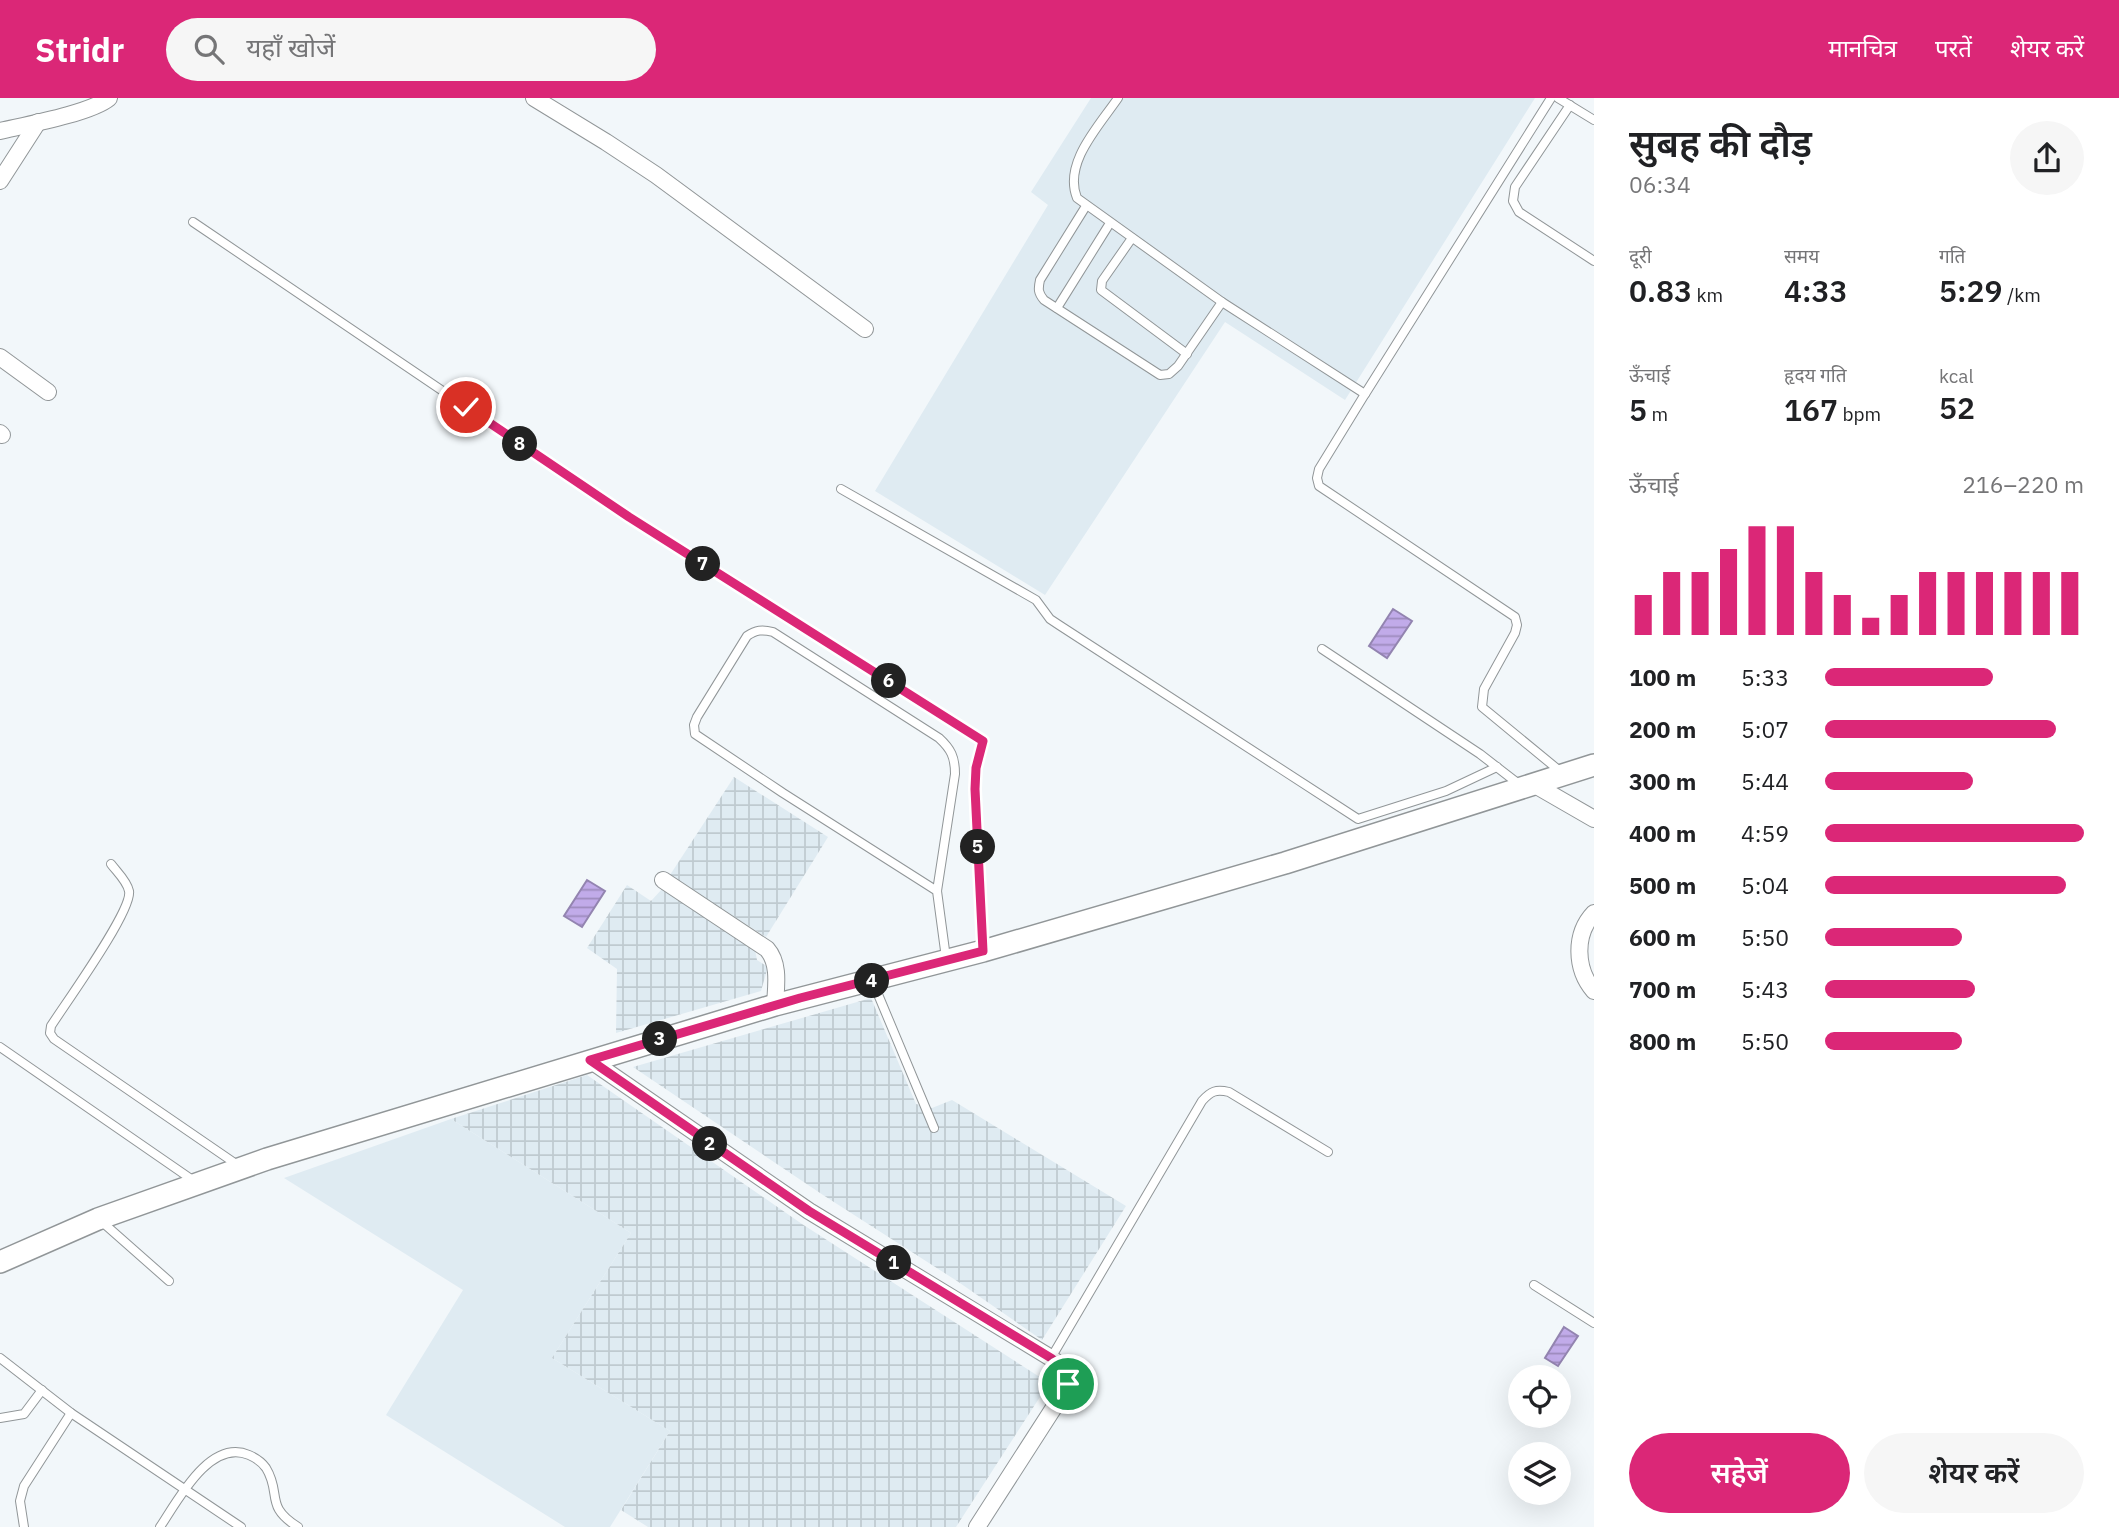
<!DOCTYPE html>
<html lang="hi">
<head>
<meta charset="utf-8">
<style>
	body { margin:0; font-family:"IBM Plex Sans","Noto Sans Devanagari",sans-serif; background:#f6f6f6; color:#202124; height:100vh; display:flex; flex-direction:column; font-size:26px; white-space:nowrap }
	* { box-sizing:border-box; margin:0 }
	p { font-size:23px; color:#757577 }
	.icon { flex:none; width:38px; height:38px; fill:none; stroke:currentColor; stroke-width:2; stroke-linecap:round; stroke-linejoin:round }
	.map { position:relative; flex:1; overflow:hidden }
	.details { display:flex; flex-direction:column; background:#fff; width:525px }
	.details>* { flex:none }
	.controls { position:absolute; left:1508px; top:1267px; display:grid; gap:14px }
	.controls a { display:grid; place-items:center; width:63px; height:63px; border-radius:50%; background:#fff; box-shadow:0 7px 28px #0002; font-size:35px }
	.pin { position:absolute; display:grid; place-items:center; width:60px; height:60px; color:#fff; margin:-30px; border:4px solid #fff; border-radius:50%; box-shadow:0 2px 7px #0007 }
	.km { position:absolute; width:35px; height:35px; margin:-18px; border-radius:50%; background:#222; color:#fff; font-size:19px; line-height:35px; text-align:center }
	.round { display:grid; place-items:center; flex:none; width:74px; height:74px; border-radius:37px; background:#f6f6f6 }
	.headline { display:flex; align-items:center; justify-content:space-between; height:119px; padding:0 35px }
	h1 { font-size:38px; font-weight:600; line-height:52px }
	.stats { display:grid; grid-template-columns:repeat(3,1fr); gap:10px; height:119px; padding:7px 35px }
	.stats div { display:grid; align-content:center }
	.stats b { font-size:30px; font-weight:600 }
	.stats small { font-size:19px; font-weight:400 }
	.stats p { font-size:19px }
	.chart { height:196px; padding:14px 35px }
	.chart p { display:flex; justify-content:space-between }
	.chart svg { width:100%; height:126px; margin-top:7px; stroke:#db2777; stroke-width:6 }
	.button { display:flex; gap:14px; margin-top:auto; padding:14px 35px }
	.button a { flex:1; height:80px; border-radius:42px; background:#db2777; color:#fff; font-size:28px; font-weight:600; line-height:80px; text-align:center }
	.button a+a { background:#f6f6f6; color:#202124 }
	ul { padding:0 35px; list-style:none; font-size:23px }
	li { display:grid; grid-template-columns:112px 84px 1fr; align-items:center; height:52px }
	li i { height:18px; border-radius:9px; background:#db2777 }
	header { display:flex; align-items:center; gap:42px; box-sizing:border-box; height:98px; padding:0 35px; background:#db2777; color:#fff }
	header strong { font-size:33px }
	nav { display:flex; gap:38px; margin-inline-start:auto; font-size:24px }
	.search { width:490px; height:63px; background:#f6f6f6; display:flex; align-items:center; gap:18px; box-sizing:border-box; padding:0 24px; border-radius:38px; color:#757577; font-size:26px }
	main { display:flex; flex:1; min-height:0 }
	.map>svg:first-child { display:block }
</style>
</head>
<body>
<header>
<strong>Stridr</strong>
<div class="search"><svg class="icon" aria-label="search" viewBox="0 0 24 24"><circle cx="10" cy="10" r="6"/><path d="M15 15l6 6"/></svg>यहाँ खोजें</div>
<nav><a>मानचित्र</a><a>परतें</a><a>शेयर करें</a></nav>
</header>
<main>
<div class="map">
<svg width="1594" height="1429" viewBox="0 0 1594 1429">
	<defs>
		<pattern id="industrial-grid" width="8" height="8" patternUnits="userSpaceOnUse" patternTransform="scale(1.75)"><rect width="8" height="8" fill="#dfebf2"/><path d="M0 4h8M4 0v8" fill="none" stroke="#bfcad0"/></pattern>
		<pattern id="water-rules" width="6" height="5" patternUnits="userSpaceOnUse" patternTransform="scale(1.75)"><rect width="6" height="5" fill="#c1abe9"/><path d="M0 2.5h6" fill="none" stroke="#9d8bbd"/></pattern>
	</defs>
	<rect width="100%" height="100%" fill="#f2f7fa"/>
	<g fill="#dfebf2">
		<polygon points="1091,0 1535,0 1345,302 1225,224 1045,497 875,393 1048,107 1031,94"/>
		<polygon points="451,1021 631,1135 552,1260 670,1333 610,1429 565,1429 386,1317 463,1192 284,1080"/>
	</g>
	<g fill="url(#industrial-grid)">
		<polygon points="734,679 828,739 766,839 670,777"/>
		<polygon points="627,787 651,803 662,791 755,852 757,862 768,869 761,893 616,935 617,871 587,850"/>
		<polygon points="871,900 916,1006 932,1010 952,1002 1126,1108 1042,1242 957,1183 823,1097 633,969"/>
		<polygon points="587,977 802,1126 1049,1285 956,1429 648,1429 621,1412 670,1333 552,1260 631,1135 451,1021"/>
	</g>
	<g fill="url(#water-rules)" stroke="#9384b0" stroke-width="2">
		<polygon points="1393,511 1412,523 1387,560 1369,548"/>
		<polygon points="587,782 605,793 582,829 564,818"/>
		<polygon points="1564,1229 1578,1238 1558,1268 1545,1260"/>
	</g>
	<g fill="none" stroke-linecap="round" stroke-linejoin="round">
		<g stroke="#919698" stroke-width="10">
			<g id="lane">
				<path d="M1118 0C1099 28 1063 65 1077 100L1222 204 1365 296 1551 0"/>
				<polyline points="1558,0 1594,22"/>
				<polyline points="1570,7 1515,89 1513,103 1519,114 1594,163"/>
				<path d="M1086 108 1040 182C1038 191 1038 195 1044 202L1160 277 1169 276 1178 268 1222 204"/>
				<polyline points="193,124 629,419 983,643 976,670 975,691 983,852"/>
				<polyline points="1132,140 1102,183 1101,192 1187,256"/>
				<polyline points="1057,210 1110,125"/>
				<polyline points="1365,296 1319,371 1317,380 1319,388 1515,519 1517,527 1515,535 1484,591 1482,609 1561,674"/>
				<polyline points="841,391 1036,502 1050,521 1059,527 1358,721 1446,693 1497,669"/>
				<polyline points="1322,551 1480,656 1520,687"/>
				<path d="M111 766C117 774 127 783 129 793 133 812 65 906 51 928L50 935 54 941 239 1068"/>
				<path d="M937 793 783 695 695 636 694 627 697 619 747 538C756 532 762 531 773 534L939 640C951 651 955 659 955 676L937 793 946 860"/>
				<polyline points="872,882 934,1030"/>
				<polyline points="0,949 194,1083"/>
				<polyline points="101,1123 169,1183"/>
				<polyline points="1534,1187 1594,1225"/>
				<polyline points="0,1260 71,1315 241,1429"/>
				<path d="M1051 1260 1202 1003C1211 993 1216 991 1229 994L1328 1054"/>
				<polyline points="0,1320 24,1316 42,1292"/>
				<polyline points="24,1429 20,1403 24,1388 71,1315"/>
				<path d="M160 1429C178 1402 210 1340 249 1357 256 1360 261 1363 266 1370 282 1396 264 1408 298 1429"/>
			</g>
		</g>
		<g stroke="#919698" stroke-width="18">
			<g id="street">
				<polyline points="534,0 606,44 656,77 865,231"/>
				<path d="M0 33C26 27 91 15 109 0"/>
				<polyline points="0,83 38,24"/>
				<polyline points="0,259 48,294"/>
				<polyline points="0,335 2,337"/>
				<polyline points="1535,687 1594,721"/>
				<path d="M663 782 767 851C780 866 776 888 775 907"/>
				<path d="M1594 815C1574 836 1575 871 1594 893"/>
				<polyline points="590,962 809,1113 1051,1260 1071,1276 1062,1297 977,1429"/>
			</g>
		</g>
		<g stroke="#919698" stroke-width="24">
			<polyline id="secondary" points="0,1164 98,1121 267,1061 775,907 983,853 1285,765 1594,667"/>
		</g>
		<use href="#lane" stroke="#fff" stroke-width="8"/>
		<use href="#street" stroke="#fff" stroke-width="16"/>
		<use href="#secondary" stroke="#fff" stroke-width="21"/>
	</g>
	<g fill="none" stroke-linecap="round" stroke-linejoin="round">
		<g stroke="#fff" stroke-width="14">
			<polyline id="route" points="466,309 629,419 983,643 976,670 975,691 983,853 800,900 590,962 809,1113 1051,1260 1071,1276 1068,1286"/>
		</g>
		<use href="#route" stroke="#db2777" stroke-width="9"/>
	</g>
</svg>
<div class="controls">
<a><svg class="icon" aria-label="locate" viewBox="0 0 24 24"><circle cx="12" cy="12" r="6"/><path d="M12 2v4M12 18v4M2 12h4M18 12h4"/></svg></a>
<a><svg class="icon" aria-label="layers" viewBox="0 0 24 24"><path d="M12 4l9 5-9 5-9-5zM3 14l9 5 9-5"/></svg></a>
</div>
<div class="pin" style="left:1068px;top:1286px;background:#1e9e55"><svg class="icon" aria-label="arrive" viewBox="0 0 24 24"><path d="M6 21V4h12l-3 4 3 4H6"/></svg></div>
<div class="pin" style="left:466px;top:309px;background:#d93025"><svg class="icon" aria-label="check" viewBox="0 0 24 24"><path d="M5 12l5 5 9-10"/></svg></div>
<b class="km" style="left:894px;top:1165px">1</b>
<b class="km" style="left:710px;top:1046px">2</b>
<b class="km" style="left:660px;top:941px">3</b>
<b class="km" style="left:872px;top:883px">4</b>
<b class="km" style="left:978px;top:749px">5</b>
<b class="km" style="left:889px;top:583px">6</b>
<b class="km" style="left:703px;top:466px">7</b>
<b class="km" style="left:520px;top:346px">8</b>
</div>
<section class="details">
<div class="headline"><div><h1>सुबह की दौड़</h1><p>06:34</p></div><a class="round"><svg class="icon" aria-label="share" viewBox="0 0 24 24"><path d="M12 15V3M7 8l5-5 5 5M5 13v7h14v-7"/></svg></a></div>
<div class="stats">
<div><p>दूरी</p><b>0.83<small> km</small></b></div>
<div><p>समय</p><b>4:33</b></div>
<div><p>गति</p><b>5:29<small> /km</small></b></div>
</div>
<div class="stats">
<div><p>ऊँचाई</p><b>5<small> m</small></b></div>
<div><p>हृदय गति</p><b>167<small> bpm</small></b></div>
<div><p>kcal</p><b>52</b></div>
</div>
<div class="chart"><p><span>ऊँचाई</span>216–220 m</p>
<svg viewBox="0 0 160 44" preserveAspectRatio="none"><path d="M5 44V30M15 44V22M25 44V22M35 44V14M45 44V6M55 44V6M65 44V22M75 44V30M85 44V38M95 44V30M105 44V22M115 44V22M125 44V22M135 44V22M145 44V22M155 44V22"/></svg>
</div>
<ul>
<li><b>100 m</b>5:33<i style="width:65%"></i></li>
<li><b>200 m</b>5:07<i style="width:89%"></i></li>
<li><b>300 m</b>5:44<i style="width:57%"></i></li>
<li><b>400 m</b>4:59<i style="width:100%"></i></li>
<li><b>500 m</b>5:04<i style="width:93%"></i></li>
<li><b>600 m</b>5:50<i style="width:53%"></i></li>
<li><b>700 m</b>5:43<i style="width:58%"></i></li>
<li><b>800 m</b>5:50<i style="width:53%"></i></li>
</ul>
<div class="button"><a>सहेजें</a><a>शेयर करें</a></div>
</section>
</main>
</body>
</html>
